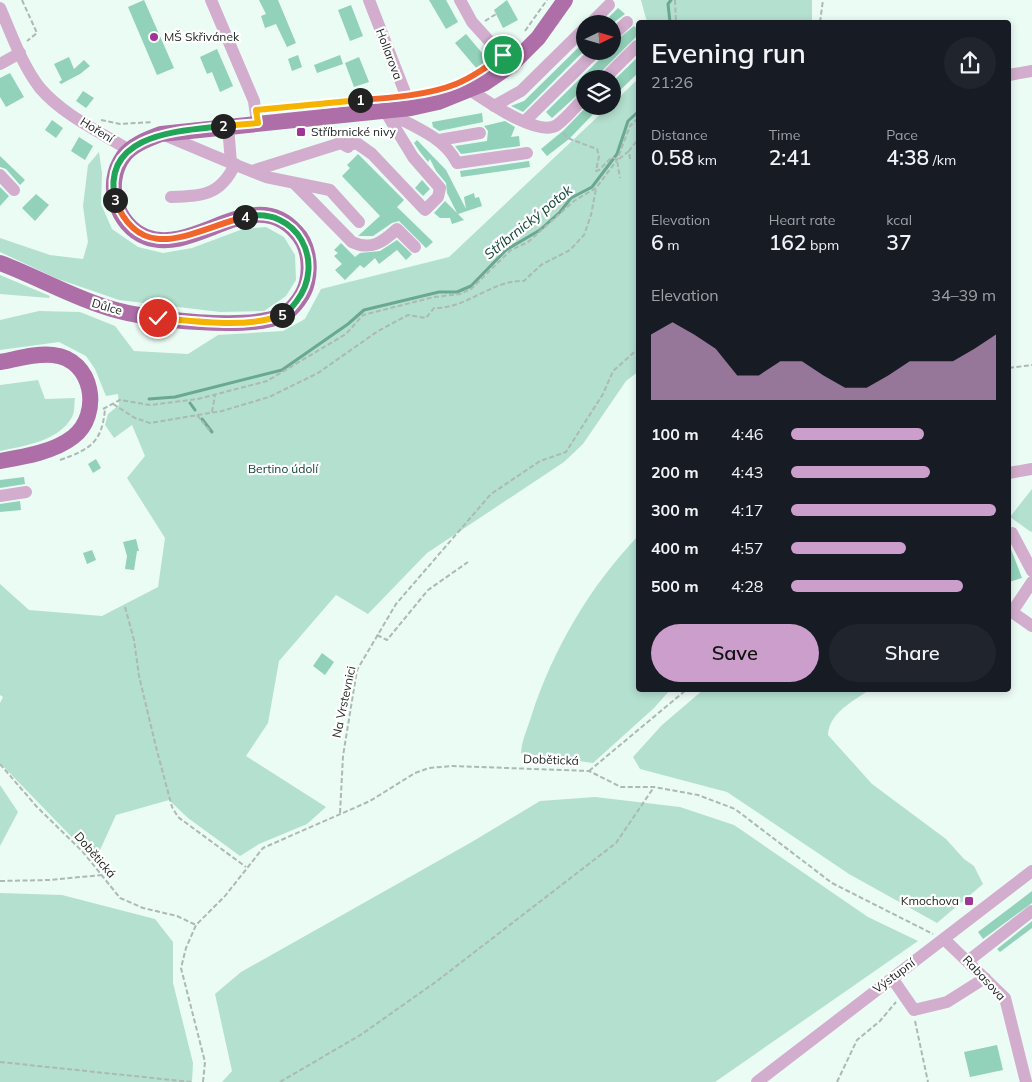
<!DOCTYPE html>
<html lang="en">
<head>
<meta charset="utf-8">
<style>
	body { margin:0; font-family:Mulish,sans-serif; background:#20242c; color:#f1f3f6; height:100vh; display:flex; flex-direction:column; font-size:19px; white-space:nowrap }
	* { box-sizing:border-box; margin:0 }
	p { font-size:16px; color:#9ea1a6 }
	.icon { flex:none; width:28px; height:28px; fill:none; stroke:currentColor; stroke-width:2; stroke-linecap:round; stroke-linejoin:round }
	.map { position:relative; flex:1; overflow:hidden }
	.details { position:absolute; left:636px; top:20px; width:375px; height:672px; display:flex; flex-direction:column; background:#171b24; border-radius:5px; box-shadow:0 2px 8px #0003 }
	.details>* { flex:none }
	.needle { width:32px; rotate:85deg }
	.buttons { position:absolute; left:576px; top:15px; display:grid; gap:10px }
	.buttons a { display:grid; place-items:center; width:45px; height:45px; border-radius:50%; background:#171b24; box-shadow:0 2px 8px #0003; font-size:25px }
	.pin { position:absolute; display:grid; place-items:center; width:42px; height:42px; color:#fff; margin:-21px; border:2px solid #fff; border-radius:50%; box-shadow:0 1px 5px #0007 }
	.km { position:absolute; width:25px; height:25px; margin:-12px; border-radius:50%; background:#222; color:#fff; font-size:14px; line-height:25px; text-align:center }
	.round { display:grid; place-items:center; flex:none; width:52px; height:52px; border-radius:26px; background:#20242c }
	.summary { display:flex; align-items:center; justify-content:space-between; height:85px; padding:0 15px }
	h1 { font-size:28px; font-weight:600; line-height:38px }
	.figures { display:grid; grid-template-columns:repeat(3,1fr); gap:8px; height:85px; padding:5px 15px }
	.figures div { display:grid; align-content:center }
	.figures b { font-size:21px; font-weight:600 }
	.figures small { font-size:14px; font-weight:400 }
	.figures p { font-size:14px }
	.chart { height:140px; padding:10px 15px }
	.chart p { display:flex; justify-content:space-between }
	.chart svg { width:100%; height:90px; margin-top:5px; fill:#cc9ecb; opacity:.7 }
	.primary-button { display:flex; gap:10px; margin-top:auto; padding:10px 15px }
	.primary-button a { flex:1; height:58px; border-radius:30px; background:#cc9ecb; color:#111; font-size:20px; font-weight:600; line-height:58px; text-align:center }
	.primary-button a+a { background:#20242c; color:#f1f3f6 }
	ul { padding:0 15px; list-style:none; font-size:16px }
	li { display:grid; grid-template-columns:80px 60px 1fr; align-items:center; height:38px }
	li i { height:12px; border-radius:6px; background:#cc9ecb }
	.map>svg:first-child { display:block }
</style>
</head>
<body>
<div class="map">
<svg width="1032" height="1082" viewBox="0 0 1032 1082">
	<rect width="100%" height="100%" fill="#ebfcf5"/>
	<g fill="#b4e0cf">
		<polygon points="641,0 812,0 812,22 647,22"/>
		<polygon points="639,78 639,371 626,381 583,444 564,462 427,553 368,614 336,595 279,661 268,723 246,756 326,807 307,824 259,844 240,856 188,818 169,800 116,815 95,861 0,763 0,703 3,697 0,695 0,584 29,610 102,616 158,587 165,538 127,478 145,456 132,425 114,438 105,425 108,414 119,405 118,394 106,396 95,369 86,356 59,342 0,350 0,320 39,311 80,312 115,326 134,351 188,354 218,335 283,331 305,319 321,289 449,257 609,106 612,106 613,103"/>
		<polygon points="99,152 102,173 101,204 112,229 138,247 163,253 192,248 243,229 266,227 284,237 295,255 296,280 286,296 264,311 220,312 119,300 58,279 0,252 0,238 50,255 83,259 88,242 83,206 88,165"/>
		<polygon points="0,275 50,296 49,298 0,294"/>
		<path d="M38 380 45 399 75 398C74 403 75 412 72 417 59 441 24 446 0 451V385Z"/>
		<polygon points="1032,489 1032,531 1031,532 1010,517"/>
		<path d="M639 535V690H670L654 708 593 763 521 753C522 739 527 730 531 717 553 649 590 586 639 535Z"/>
		<path d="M703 690H869C852 702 829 713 828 735L872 784 946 839 964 859 974 866 983 884 937 923 849 874 727 792 640 769 633 757 662 725Z"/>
		<polygon points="0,785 18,812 0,846"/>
		<polygon points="595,797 680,807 734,825 868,917 918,941 715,1082 222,1082 232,1071 215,994 241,972 470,843 540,801"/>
		<polygon points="0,893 62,895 155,919 173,942 173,983 193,1063 192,1082 0,1082"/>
	</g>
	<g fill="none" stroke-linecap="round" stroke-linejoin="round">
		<g stroke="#6aa891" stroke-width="3">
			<polyline points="670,22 668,4 671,0"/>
			<polyline points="149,399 175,397 282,370 348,324 364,310 439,292 457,292 471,286 506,250 540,230 560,212 571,198 592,187 617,154 628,121 639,111"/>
			<polyline points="190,403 195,410"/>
			<polyline points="202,419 212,432"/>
		</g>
	</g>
	<g fill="#92d1ba">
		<polygon points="144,0 174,68 157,75 128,7"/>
		<polygon points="259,0 278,0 296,43 287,47 276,24 265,28 261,16 266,14"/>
		<polygon points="429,0 446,0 458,22 446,29"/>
		<polygon points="507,0 518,20 503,28 494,10"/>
		<polygon points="351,5 363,36 350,41 338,10"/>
		<polygon points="618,8 625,14 612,24 602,24"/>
		<polygon points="634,26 639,30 639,34 594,79 585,79 585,88 552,118 546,112 602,57 604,51 612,51 612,44"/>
		<polygon points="466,34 488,60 477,69 455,43"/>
		<polygon points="585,41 585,50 523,112 511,106 524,101"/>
		<polygon points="217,49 233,86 220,92 212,72 207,74 200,57"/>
		<polygon points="298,55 302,67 292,71 288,59"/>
		<polygon points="340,55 343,64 317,73 314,65"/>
		<polygon points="639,56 639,72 612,98 612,82"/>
		<polygon points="69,57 74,69 84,60 90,66 80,74 61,84 59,82 62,80 54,64"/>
		<polygon points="359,57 369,82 354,87 345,63"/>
		<polygon points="10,73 24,97 6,107 0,97 0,78"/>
		<polygon points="83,91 94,98 86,108 76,101"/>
		<polygon points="587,106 601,106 569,139 547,156 541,149 564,130"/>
		<polygon points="482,113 483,122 439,131 433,127 432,122"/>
		<polygon points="52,120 63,128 56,138 45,130"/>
		<polygon points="505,121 515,127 511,137 519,136 520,146 461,154 455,146 487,141 488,131 484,126"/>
		<polygon points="79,137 93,146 85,160 71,151"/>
		<polygon points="417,140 446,170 466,209 464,197 474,193 475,198 479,197 482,206 458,214 464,220 452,224 450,218 440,218 434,213 445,201 457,213 447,193 446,183 436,171 430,159 428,162 420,152 414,143"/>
		<polygon points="358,154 404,200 397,207 433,242 426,248 399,221 392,223 373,236 358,236 380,216 342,176 350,168 347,165"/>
		<polygon points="0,156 25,180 20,185 6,169 0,167"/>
		<polygon points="529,161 530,167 461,177 460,171"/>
		<polygon points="422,180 430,189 423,196 415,188"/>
		<polygon points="0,187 9,196 0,206"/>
		<polygon points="36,194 49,205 35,221 22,208"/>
		<polygon points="397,240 412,254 406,260 397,250 379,264 375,258 364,268 360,265 345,280 335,270 342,264 334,256 338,253 334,250 341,243 355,257 360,253 380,251"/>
		<polygon points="96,459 101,468 93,473 88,464"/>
		<polygon points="24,477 25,484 0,488 0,480"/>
		<polygon points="20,501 21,510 0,512 0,504"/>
		<polygon points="136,539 139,551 137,551 134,570 125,569 127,556 123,542"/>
		<polygon points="1009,544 1022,578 1009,582"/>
		<polygon points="92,550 96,560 87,564 83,553"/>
		<polygon points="322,653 334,662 325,675 313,666"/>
		<polygon points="1032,891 1032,903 983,939 978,932"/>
		<polygon points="1032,921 1032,928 1000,952 997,949"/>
		<polygon points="997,1045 1003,1070 970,1077 964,1052"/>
	</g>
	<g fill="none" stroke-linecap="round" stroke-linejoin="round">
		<g stroke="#acb9b4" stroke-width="2" stroke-dasharray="5 2.5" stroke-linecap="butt">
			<polyline points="22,0 37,33 27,41"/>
			<polyline points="675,0 676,22"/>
			<polyline points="485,21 496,14"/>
			<polyline points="820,22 823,0"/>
			<polyline points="525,31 547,0"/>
			<polyline points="101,120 120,124 153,122"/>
			<polyline points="563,133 570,139 597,149 599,156 596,171 599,170 612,157 617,160 620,178"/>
			<polyline points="619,159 629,151"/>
			<polyline points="630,159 629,151 639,138"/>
			<polyline points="1009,368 1032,365"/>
			<path d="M113 404 135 418 150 423 222 411 269 397 318 373 378 331 408 315 426 318 434 308C467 309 491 280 524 281L541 265 570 250 584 235 591 215 596 189"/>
			<polyline points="103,409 120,400 150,405 198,399 267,381 346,334 363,315 434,297 460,294 471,289 511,250 528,242 574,201 596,188 617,160 630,126 639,117"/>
			<polyline points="212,412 215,395"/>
			<polyline points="197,415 210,431"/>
			<path d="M60 460C91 449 102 442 105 409"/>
			<polyline points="125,607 134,640 139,676 156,747 172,807 178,817 246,867"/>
			<polyline points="377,635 387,640 428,590 468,562"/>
			<polyline points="0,764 37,807 83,852 120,898 143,908 177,916 196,925"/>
			<polyline points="589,771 686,690"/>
			<polyline points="340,813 343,756 357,670 396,604 491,494 540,461 566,452 603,394 613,371 639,348"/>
			<polyline points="0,881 49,880 102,875"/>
			<polyline points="915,1021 928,1082"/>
			<polyline points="0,1062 191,1082"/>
			<polyline points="203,1082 205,1062 181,968 186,948 196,925 225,896 263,848 370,801 415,773 429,768 453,766 589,771 621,787 654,787 698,795 735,809 832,883 933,934"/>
			<polyline points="280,1082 362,1034 437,981 616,843 654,787"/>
			<polyline points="837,1082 857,1040 880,1021 896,1002"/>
		</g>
		<g stroke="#d2adcd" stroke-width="12">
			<polyline points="211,0 254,101 257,123"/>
			<polyline points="369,0 411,108"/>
			<polyline points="460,0 472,22 511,65"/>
			<path d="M0 8C12 35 22 65 40 88 63 115 100 132 129 150"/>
			<polyline points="590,24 609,5"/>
			<polyline points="612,36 627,22"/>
			<polyline points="0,64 20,53"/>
			<polyline points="1009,75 1032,71"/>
			<polyline points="604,79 637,46"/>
			<path d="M470 90C487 101 538 138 557 125 567 118 576 106 585 97"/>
			<polyline points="494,106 521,91 585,28"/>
			<polyline points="525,121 596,51"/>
			<polyline points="228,126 231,163 266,177 330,190 359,222"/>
			<polyline points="162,134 231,163"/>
			<polyline points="439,140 480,133"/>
			<path d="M341 143 358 144 372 154 425 210 438 197 440 188 413 157 385 111C410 125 444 136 457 163L527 153"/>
			<polyline points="252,171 341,143 348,147"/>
			<polyline points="0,175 14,190"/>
			<path d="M294 183 352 242C371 251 383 242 397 229L415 247"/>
			<path d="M171 197C203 196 221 195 235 164"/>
			<polyline points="1009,473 1032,469"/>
			<polyline points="0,496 26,492"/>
			<polyline points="1012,533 1032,571"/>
			<polyline points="1032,582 1012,612 1032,626"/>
			<polyline points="944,939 1005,998 1026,1082"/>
			<polyline points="968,961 1032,911"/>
			<polyline points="892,978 914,1010 947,1002 985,978"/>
			<polyline points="757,1082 1032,871"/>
		</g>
		<g stroke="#ae6ea8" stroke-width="16">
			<path d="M0 263C38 277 73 298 112 309 149 320 249 331 283 315 294 309 305 293 307 282 311 265 308 244 296 232 253 183 195 256 146 237 116 225 104 184 123 157 131 145 148 139 161 134L411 108 438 102 485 83 511 65 538 38 565 0"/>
			<path d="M0 362C17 359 36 353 53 355 94 359 102 415 73 437 54 452 23 457 0 461"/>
		</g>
	</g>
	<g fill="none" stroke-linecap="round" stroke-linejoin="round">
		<g stroke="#fff" stroke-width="10">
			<path id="split-1" d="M360 100C390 98 429 95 456 84 473 77 488 66 503 55"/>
		</g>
		<g stroke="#fff" stroke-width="10">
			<polyline id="split-2" points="223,126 258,123 256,110 360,100"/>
		</g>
		<g stroke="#fff" stroke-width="10">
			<path id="split-3" d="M115 200C101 133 180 131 223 126"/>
		</g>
		<g stroke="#fff" stroke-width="10">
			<path id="split-4" d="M115 200C142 268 195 229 245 217"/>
		</g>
		<g stroke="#fff" stroke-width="10">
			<path id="split-5" d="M245 217C297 205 327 263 296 302 292 307 288 313 282 315"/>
		</g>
		<g stroke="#fff" stroke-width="10">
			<path id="split-6" d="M158 318C194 321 247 329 282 315"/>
		</g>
		<use href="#split-1" stroke="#f0652b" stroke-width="6"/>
		<use href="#split-2" stroke="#f5b400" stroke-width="6"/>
		<use href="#split-3" stroke="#22a559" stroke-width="6"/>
		<use href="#split-4" stroke="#f0652b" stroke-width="6"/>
		<use href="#split-5" stroke="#22a559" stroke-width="6"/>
		<use href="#split-6" stroke="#f5b400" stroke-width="6"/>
	</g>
	<g fill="#9e3597" stroke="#fff" stroke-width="2">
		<circle cx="154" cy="37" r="5"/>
		<rect x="296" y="127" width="10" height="10" rx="2.5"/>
		<rect x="964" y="896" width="10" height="10" rx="2.5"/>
	</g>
	<g text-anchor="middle" stroke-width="4.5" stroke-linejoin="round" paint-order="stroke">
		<g font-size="12" fill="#212725" stroke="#fff" text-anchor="start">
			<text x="164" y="41">MŠ Skřivánek</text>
			<text x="311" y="136">Stříbrnické nivy</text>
			<text x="959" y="905" text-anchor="end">Kmochova</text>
		</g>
		<g font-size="12" fill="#212725" stroke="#fff">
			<text transform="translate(389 54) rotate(69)" y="4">Hollarova</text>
			<text transform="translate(97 130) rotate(32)" y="4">Hoření</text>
			<text transform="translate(107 307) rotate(16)" y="4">Důlce</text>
			<text transform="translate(344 702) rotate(-78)" y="4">Na Vrstevnici</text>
			<text transform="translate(551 760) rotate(2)" y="4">Dobětická</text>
			<text transform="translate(95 855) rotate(49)" y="4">Dobětická</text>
			<text transform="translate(894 976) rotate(-37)" y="4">Výstupní</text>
			<text transform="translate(984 978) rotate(47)" y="4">Rabasova</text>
		</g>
		<g font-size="12" fill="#0f4435" stroke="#fff">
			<text x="283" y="473">Bertino údolí</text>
		</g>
		<g font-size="14" font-style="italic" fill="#114637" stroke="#fff">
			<text transform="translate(528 222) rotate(-39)" y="5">Stříbrnický potok</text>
		</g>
	</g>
</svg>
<div class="buttons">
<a><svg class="needle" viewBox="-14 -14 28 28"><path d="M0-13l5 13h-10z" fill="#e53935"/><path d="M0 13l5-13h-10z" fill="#9ea1a6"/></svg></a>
<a><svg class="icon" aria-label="layers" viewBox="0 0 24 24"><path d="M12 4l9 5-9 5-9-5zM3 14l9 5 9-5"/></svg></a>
</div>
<div class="pin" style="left:503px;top:55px;background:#1e9e55"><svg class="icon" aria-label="arrive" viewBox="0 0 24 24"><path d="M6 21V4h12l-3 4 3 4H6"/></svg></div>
<div class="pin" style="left:158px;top:318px;background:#d93025"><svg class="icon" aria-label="check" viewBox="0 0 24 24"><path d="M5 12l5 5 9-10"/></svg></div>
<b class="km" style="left:360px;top:100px">1</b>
<b class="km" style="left:223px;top:126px">2</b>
<b class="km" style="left:115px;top:200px">3</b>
<b class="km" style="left:245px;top:217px">4</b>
<b class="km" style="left:282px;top:315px">5</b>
<section class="details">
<div class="summary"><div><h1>Evening run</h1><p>21:26</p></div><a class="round"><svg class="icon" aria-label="share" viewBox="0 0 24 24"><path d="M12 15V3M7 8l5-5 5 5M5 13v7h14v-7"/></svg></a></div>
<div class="figures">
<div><p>Distance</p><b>0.58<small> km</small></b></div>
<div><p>Time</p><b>2:41</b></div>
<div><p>Pace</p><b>4:38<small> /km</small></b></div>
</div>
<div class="figures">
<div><p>Elevation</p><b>6<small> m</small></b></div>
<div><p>Heart rate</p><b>162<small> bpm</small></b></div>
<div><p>kcal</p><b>37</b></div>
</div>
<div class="chart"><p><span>Elevation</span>34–39 m</p>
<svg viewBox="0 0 160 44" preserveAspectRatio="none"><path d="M0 44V12L10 6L20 12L30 19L40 32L50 32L60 25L70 25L80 32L90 38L100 38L110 32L120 25L130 25L140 25L150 19L160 12V44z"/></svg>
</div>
<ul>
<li><b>100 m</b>4:46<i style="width:65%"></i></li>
<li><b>200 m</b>4:43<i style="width:68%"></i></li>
<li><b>300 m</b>4:17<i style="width:100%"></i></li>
<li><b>400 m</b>4:57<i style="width:56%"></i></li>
<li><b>500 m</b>4:28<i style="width:84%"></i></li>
</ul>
<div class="primary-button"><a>Save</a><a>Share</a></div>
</section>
</div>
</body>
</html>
